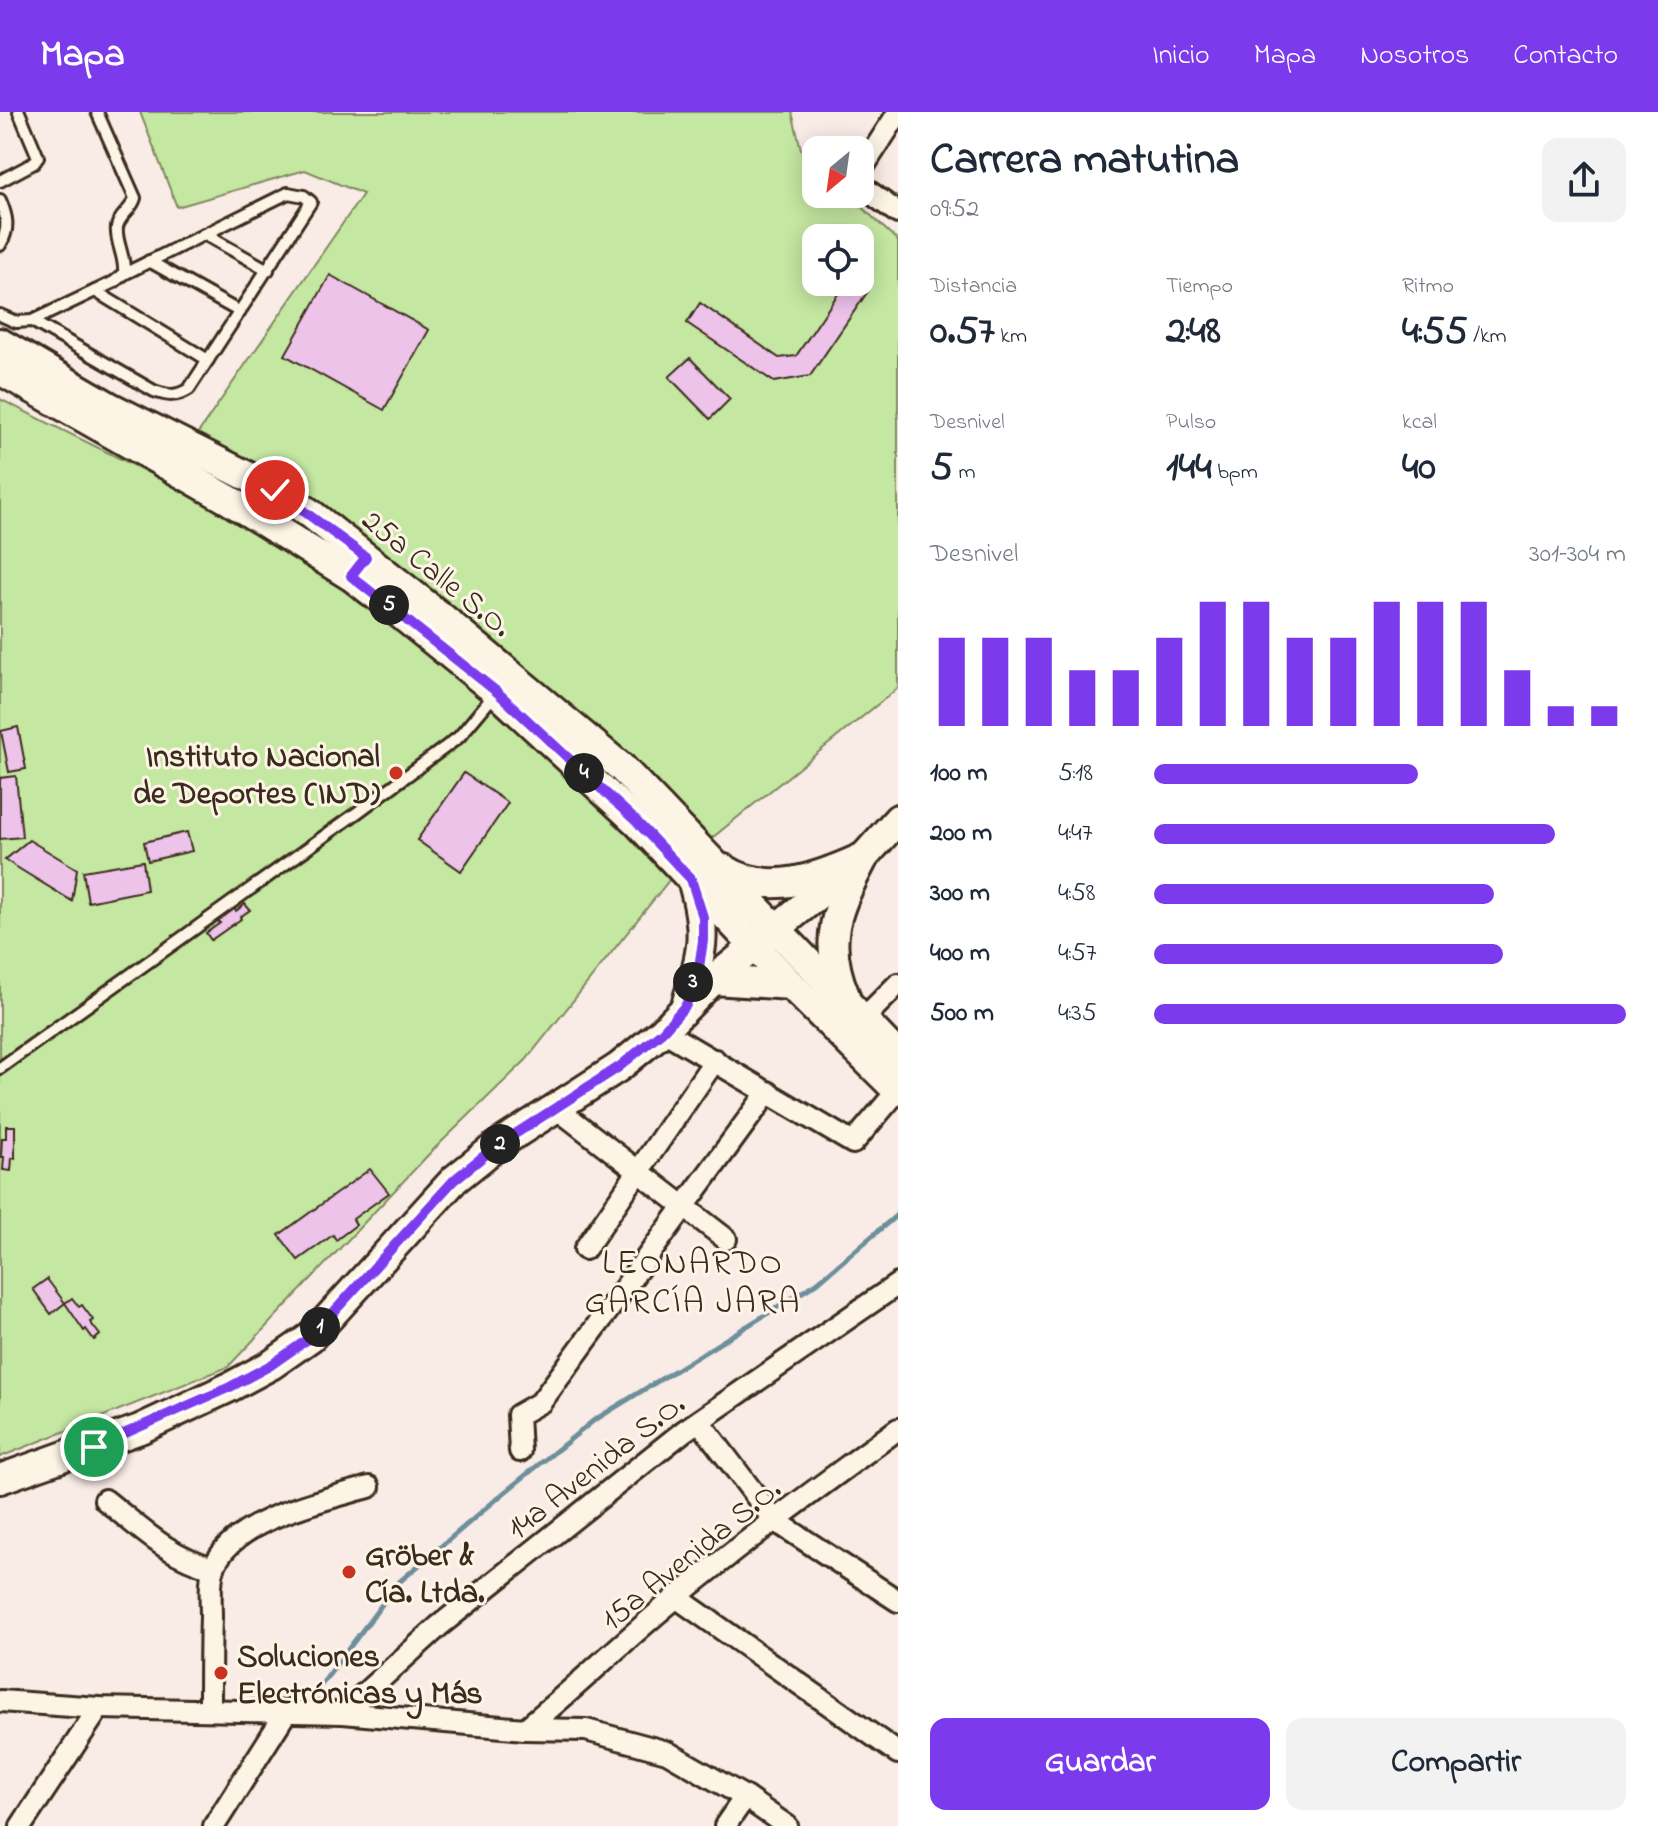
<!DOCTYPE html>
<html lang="es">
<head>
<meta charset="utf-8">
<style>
	body { margin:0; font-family:"Indie Flower",sans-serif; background:#f2f2f3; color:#1f2937; height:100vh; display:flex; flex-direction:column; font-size:30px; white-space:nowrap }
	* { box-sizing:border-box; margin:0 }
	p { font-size:26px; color:#747a83 }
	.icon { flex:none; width:44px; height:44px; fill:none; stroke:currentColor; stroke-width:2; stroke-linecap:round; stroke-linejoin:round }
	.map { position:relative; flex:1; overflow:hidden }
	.drawer { display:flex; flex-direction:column; background:#fff; width:760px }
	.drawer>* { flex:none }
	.needle { width:52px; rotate:209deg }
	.controls { position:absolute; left:802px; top:24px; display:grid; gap:16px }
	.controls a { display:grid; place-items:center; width:72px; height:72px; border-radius:16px; background:#fff; box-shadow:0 4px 20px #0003; font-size:40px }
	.pin { position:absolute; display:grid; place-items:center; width:68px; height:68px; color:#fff; margin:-34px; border:4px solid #fff; border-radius:50%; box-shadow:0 2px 8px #0007 }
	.km { position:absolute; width:40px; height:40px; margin:-20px; border-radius:50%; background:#222; color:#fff; font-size:22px; line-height:40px; text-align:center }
	.round { display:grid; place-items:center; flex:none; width:84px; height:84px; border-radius:16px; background:#f2f2f3 }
	.head { display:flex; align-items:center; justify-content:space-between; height:136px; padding:0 32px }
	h1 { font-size:44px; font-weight:700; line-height:60px }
	.metrics { display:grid; grid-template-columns:repeat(3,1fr); gap:12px; height:136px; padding:8px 32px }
	.metrics div { display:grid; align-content:center }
	.metrics b { font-size:40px; font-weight:700 }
	.metrics small { font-size:22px; font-weight:400 }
	.metrics p { font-size:22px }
	.chart { height:224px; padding:16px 32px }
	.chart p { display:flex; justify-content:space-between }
	.chart svg { width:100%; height:144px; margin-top:8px; stroke:#7c3aed; stroke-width:6 }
	.primary-button { display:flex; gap:16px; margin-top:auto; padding:16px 32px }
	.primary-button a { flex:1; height:92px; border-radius:16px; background:#7c3aed; color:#fff; font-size:32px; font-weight:700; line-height:92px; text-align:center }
	.primary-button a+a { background:#f2f2f3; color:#1f2937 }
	ul { padding:0 32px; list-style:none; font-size:26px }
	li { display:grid; grid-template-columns:128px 96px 1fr; align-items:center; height:60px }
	li i { height:20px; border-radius:10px; background:#7c3aed }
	header { display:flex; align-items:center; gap:48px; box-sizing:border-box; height:112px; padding:0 40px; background:#7c3aed; color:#fff }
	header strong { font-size:38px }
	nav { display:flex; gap:44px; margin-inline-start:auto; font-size:28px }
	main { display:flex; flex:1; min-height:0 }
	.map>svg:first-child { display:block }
</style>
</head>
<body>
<header>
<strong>Mapa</strong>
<nav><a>Inicio</a><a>Mapa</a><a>Nosotros</a><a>Contacto</a></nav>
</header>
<main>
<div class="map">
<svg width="898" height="1714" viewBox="0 0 898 1714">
	<rect width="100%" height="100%" fill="#f9ebe6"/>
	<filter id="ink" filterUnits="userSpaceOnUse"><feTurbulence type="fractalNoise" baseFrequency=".0125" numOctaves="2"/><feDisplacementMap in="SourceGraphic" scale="16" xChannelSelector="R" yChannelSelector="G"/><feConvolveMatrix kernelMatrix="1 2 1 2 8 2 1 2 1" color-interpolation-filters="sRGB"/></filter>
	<g filter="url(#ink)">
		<path fill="#c4e7a1" stroke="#808860" stroke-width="2" fill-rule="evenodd" d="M140 0H792L801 37 816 52V82H848L898 129V576L686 747 526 948 430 1041 228 1255 0 1345V287L165 369 363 82 305 58 177 95ZM816 126H860V170H816Z"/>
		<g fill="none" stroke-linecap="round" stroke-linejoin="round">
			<polyline stroke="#6d8e9b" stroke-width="5" points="322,1572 398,1471 505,1380 593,1309 817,1171 898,1102"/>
		</g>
		<g fill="#edc3ea" stroke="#3b2a1e" stroke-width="2">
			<polygon points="330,163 429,218 384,298 285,243"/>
			<polygon points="846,170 854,170 868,179 810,264 774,270 687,211 700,191 779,246 796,244"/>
			<polygon points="690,246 730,287 710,307 669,265"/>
			<polygon points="18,615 26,657 9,660 1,619"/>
			<polygon points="464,661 508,691 461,759 417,728"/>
			<polygon points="16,664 22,725 0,727 0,666"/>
			<polygon points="187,720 192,739 148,749 144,730"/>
			<polygon points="29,728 77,757 72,789 5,748"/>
			<polygon points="143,749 147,778 88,790 83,759"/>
			<polygon points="245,792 250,798 240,805 241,807 211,828 206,821 220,811 217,808 233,796 236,799"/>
			<polygon points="6,1014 15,1014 15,1046 12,1046 11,1059 3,1058 4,1045 1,1045 2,1026 6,1026"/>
			<polygon points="370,1057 389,1081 353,1107 356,1113 336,1128 333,1123 298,1148 279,1123"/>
			<polygon points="47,1167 65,1191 51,1202 33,1177"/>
			<polygon points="72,1186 79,1195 82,1193 93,1208 90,1210 100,1223 94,1228 86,1217 84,1219 65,1191"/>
		</g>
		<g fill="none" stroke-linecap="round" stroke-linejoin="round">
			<g stroke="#3b2a1e" stroke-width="16">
				<g id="lane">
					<polyline points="0,69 34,51 38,45 19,0"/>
					<path d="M0 88C7 104 10 117 0 133"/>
					<polyline points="204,122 268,158"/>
					<polyline points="149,149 240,200"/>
					<polyline points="95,179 208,248"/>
					<path d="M0 203 16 210 32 209 114 170 124 162C126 145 115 130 117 115 119 103 132 98 135 86L97 0"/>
					<path d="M32 209 154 279C168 284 176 285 189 277L311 90 304 84 288 81 124 162"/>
					<polyline points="0,956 358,700 459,625 495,582"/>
				</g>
			</g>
			<g stroke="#3b2a1e" stroke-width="26">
				<g id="street">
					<polyline points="860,60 898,1"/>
					<polyline points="860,73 898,101"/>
					<polyline points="863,907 898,872"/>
					<polyline points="663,919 853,1031 898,978"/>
					<polyline points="555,995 726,1127"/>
					<polyline points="585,1137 715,948"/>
					<polyline points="699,1309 774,1408 898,1489"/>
					<polyline points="520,1339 518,1303 541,1290 768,980"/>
					<path d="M105 1388C142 1417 167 1444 214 1456"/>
					<polyline points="676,1485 898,1641"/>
					<polyline points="0,1589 99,1596 343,1601 525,1617 586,1618 667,1640 745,1685 787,1714"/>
					<path d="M210 1597C210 1567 210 1536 211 1505 211 1489 209 1470 214 1455 233 1407 324 1388 369 1375"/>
					<polyline points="343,1601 439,1514 684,1319 898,1172"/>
					<path d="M525 1617C578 1574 625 1527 678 1484 749 1425 824 1372 898 1317"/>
					<polyline points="21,1714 99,1596"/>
					<polyline points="214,1714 287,1599"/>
					<polyline points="725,1714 745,1685"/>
				</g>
			</g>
			<g stroke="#3b2a1e" stroke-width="34">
				<g id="secondary">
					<polyline points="0,231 110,295 275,378 311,402 440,504 622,656 898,944"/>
					<polyline points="0,258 229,388 351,464 398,500 497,580 637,710 791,873 898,979"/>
					<path d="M724 757C769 786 820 765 864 745 837 796 821 827 845 884"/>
					<polyline points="713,868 791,873"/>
					<path d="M687 890C702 840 708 823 693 771"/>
					<polyline points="0,1367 140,1317 230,1275 271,1253 311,1225 454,1068 495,1035 619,955 663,919 713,868 864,745 898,707"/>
				</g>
			</g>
			<use href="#lane" stroke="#fcf5e5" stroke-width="10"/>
			<use href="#street" stroke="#fcf5e5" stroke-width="20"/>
			<use href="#secondary" stroke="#fcf5e5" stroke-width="28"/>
		</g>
	</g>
	<g fill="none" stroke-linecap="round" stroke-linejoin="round" filter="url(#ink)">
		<g stroke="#fff" stroke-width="16">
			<polyline id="route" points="94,1335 230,1275 271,1253 311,1225 454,1068 495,1035 619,955 663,919 686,893 699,855 703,829 703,805 691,767 637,710 497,580 351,464 366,445 275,378"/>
		</g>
		<use href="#route" stroke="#7c3aed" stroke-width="10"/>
	</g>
	<g fill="#c8321e" stroke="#fcf5e5" stroke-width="3">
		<circle cx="396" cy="661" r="8"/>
		<circle cx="349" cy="1460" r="8"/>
		<circle cx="221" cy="1561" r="8"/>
	</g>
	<g text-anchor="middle" stroke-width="6" stroke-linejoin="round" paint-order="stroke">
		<g font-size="32" fill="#3b2a1e" stroke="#fcf5e5">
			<text transform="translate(438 460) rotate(39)" y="11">25a Calle S.O.</text>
			<text transform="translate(595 1353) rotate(-38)" y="11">14a Avenida S.O.</text>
			<text transform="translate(690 1441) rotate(-39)" y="11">15a Avenida S.O.</text>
		</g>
		<g font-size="32" font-weight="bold" fill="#3b2a1e" stroke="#fcf5e5" text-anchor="start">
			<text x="380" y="654" text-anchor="end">Instituto Nacional<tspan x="380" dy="37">de Deportes (IND)</tspan></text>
			<text x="365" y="1453">Gröber &amp;<tspan x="365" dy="37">Cía. Ltda.</tspan></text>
			<text x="237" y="1554">Soluciones<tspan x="237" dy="37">Electrónicas y Más</tspan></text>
		</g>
		<g font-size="34" letter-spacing="2" fill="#3b2a1e" stroke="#fcf5e5">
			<text x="693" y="1161">LEONARDO<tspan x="693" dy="39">GARCÍA JARA</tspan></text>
		</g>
	</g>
</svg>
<div class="controls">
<a><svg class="needle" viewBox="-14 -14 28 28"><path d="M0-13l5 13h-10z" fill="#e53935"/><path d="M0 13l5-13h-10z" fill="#747a83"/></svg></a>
<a><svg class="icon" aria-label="locate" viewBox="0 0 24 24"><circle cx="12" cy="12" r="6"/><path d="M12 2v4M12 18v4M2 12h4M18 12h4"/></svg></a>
</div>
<div class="pin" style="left:94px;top:1335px;background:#1e9e55"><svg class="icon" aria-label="arrive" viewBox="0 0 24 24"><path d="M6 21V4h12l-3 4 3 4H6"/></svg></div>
<div class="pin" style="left:275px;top:378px;background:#d93025"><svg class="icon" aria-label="check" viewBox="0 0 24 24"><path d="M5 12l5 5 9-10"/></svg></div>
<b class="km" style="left:320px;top:1215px">1</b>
<b class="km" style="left:500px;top:1032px">2</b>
<b class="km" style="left:693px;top:870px">3</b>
<b class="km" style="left:584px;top:661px">4</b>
<b class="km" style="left:389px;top:493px">5</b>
</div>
<section class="drawer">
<div class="head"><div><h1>Carrera matutina</h1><p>09:52</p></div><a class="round"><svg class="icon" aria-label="share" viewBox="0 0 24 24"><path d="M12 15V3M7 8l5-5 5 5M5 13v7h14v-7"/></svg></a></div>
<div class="metrics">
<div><p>Distancia</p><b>0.57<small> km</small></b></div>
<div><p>Tiempo</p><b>2:48</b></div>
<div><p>Ritmo</p><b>4:55<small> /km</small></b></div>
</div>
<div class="metrics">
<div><p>Desnivel</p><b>5<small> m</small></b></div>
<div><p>Pulso</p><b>144<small> bpm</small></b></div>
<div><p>kcal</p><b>40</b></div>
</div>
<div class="chart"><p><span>Desnivel</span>301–304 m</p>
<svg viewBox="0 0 160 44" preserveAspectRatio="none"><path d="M5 44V17M15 44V17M25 44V17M35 44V27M45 44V27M55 44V17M65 44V6M75 44V6M85 44V17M95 44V17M105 44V6M115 44V6M125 44V6M135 44V27M145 44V38M155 44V38"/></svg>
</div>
<ul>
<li><b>100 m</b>5:18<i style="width:56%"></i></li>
<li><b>200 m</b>4:47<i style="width:85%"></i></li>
<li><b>300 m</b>4:58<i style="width:72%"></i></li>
<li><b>400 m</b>4:57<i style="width:74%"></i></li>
<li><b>500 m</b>4:35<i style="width:100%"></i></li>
</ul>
<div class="primary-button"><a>Guardar</a><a>Compartir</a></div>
</section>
</main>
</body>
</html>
